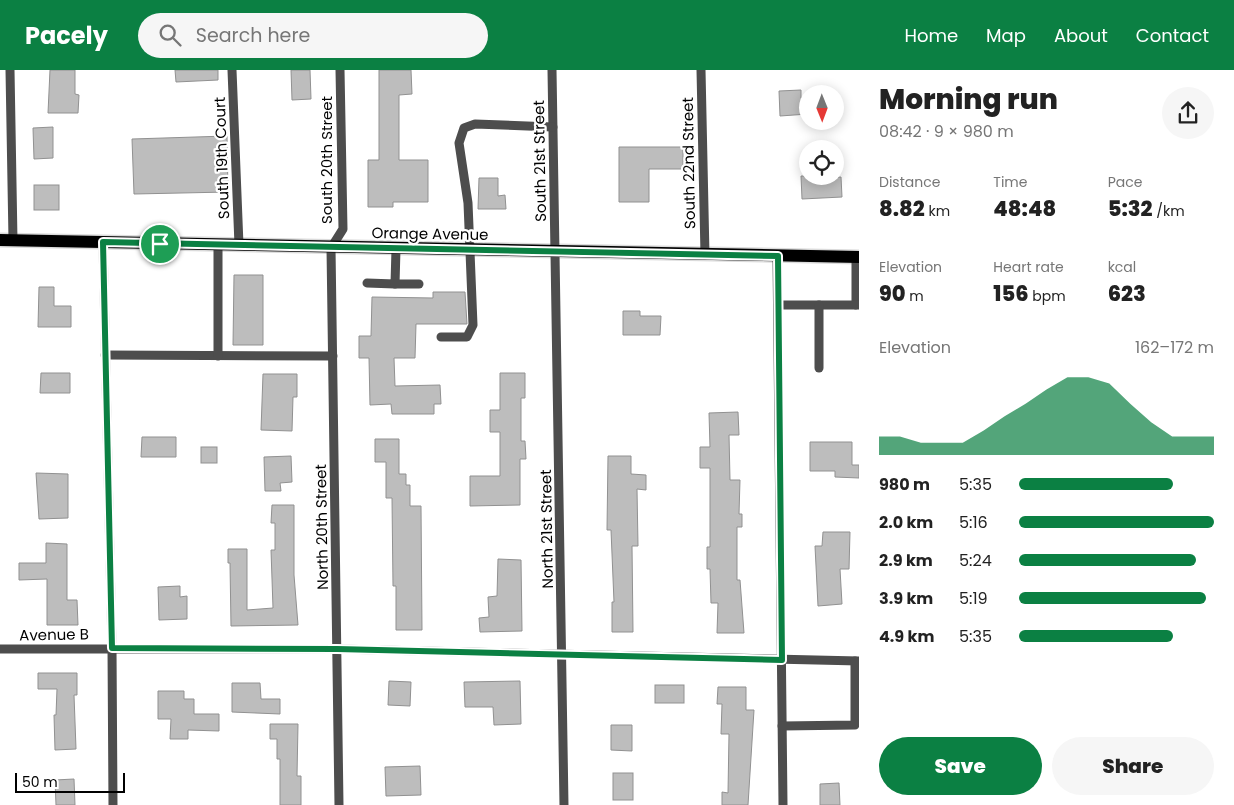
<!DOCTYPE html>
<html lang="en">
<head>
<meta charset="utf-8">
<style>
	body { margin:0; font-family:Poppins,sans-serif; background:#f6f6f6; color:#222; height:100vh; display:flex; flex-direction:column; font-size:19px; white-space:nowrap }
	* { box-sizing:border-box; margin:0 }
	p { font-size:16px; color:#767676 }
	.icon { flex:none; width:28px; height:28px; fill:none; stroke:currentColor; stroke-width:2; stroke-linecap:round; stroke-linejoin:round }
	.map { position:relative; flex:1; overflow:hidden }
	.details { display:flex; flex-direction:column; background:#fff; width:375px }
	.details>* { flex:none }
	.needle { width:32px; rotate:179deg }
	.fabs { position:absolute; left:799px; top:15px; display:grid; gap:10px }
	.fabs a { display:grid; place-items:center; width:45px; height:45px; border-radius:50%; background:#fff; box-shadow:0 2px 12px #0003; font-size:25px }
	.scale { position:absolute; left:15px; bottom:12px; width:110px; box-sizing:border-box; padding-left:5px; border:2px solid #000; border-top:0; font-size:14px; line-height:18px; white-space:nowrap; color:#000; -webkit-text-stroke:4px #fff; paint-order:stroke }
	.pin { position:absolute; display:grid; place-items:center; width:42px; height:42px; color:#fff; margin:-21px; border:2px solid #fff; border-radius:50%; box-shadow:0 1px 5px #0007 }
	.round { display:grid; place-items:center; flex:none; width:52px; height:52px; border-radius:26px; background:#f6f6f6 }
	.overview { display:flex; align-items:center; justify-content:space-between; height:85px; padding:0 20px }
	h1 { font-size:28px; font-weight:800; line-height:38px }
	.figures { display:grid; grid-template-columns:repeat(3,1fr); gap:8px; height:85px; padding:5px 20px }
	.figures div { display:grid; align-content:center }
	.figures b { font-size:21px; font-weight:800 }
	.figures small { font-size:14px; font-weight:400 }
	.figures p { font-size:14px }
	.chart { height:140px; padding:10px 20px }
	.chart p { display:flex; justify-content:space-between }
	.chart svg { width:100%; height:90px; margin-top:5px; fill:#0b8043; opacity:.7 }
	.cta { display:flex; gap:10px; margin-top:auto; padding:10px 20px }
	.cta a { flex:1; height:58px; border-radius:30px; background:#0b8043; color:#fff; font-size:20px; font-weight:800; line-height:58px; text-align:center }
	.cta a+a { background:#f6f6f6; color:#222 }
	ul { padding:0 20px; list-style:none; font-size:16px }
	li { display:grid; grid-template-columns:80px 60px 1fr; align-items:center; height:38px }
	li i { height:12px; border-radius:6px; background:#0b8043 }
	header { display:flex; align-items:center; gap:30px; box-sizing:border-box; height:70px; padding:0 25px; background:#0b8043; color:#fff }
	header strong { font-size:24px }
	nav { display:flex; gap:28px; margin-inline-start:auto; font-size:18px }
	.search { width:350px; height:45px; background:#f6f6f6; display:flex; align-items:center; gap:12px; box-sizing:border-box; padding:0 18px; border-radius:28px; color:#767676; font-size:19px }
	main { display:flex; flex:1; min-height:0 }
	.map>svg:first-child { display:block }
</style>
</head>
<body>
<header>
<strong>Pacely</strong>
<div class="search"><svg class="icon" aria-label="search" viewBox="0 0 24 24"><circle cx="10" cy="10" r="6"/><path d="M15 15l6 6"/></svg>Search here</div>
<nav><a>Home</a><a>Map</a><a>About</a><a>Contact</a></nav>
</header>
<main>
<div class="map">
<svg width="859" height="735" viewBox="0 0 859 735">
	<rect width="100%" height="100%" fill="#fff"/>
	<g fill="#bdbdbd" stroke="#919191">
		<polygon points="50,0 75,0 75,24 79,25 78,43 48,43"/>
		<polygon points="175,0 218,0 218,10 176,12"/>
		<polygon points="291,0 310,0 311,29 292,30"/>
		<polygon points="379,0 411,0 412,24 399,25 399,90 428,90 428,132 393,132 393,137 368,137 368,90 379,90"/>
		<polygon points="801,20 801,28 808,28 808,44 780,46 779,21"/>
		<polygon points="53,57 53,88 34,89 33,58"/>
		<polygon points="227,66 228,122 134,124 132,69"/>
		<polygon points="619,77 683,77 683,99 649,99 649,132 619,132"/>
		<polygon points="801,106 817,106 817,109 841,107 842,127 802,129"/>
		<polygon points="479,108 498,108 498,126 505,125 506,139 478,139"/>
		<rect x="34" y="115" width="25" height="25"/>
		<polygon points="234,205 263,205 263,275 233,275"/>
		<polygon points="39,217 54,217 54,236 71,236 71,257 38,257"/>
		<polygon points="433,222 465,222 467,254 416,254 415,288 394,288 395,316 440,315 441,334 434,334 434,344 392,344 391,334 370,335 369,288 359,288 359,266 371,266 372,227 433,228"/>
		<polygon points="623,241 640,241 640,246 661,246 660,265 623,265"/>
		<polygon points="41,303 70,303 70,323 40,323"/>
		<polygon points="500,303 525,303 525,328 521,328 521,371 525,371 526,389 520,389 520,435 470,436 470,406 500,406 500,362 490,362 490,340 500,340"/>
		<polygon points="263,304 297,304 297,327 293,327 292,361 261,360"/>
		<polygon points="738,342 739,365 729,365 730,410 740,410 739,444 742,444 742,457 737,457 737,510 740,510 744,563 717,563 718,533 711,533 710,499 707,499 707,477 710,477 710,398 700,398 700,377 710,377 709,343"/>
		<polygon points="142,367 176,367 176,387 141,387"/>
		<polygon points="375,369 399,369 399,404 406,404 406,415 410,415 410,436 421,436 422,560 396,560 396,516 393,516 392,428 386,428 386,392 375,392"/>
		<polygon points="810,372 852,372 852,395 859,395 859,408 835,407 835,401 810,401"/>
		<rect x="201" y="377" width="16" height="16"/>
		<polygon points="291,386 292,412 280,413 281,421 265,421 264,387"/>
		<polygon points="608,386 631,386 631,404 646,405 646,420 637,419 638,476 632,476 633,562 612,562 612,532 614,532 611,460 607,460"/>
		<polygon points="36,403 68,404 68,448 39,449"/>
		<polygon points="272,435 294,435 294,505 298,555 231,556 230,493 228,493 228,479 247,479 247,540 273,538 271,480 275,480 275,453 271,453"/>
		<polygon points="823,462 850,462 849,499 840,499 842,534 818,536 815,476 822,476"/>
		<polygon points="46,473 67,474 67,530 77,530 78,555 47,555 47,509 19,510 19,493 46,493"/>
		<polygon points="498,489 521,490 522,561 480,562 479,548 489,547 488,527 497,526"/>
		<polygon points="180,516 180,527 187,526 187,549 159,550 158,517"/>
		<polygon points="38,603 77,603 77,625 74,625 76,679 55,680 54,645 56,645 57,619 38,619"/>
		<polygon points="389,611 411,612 410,636 388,635"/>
		<polygon points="520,611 521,654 494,655 493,637 465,637 464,612"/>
		<polygon points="232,613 260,613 261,629 280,629 280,644 232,642"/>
		<rect x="655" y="615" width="29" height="18"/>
		<polygon points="718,617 746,617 746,640 754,640 748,735 722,735 722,722 728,723 729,664 721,664 722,634 717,634"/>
		<polygon points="158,621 184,621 184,629 194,629 194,644 219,644 219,661 188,660 188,669 170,669 171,649 158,649"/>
		<polygon points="270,654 298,654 297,706 301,706 301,735 280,735 280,689 277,689 277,669 270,669"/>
		<polygon points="611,655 632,655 632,681 611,680"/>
		<polygon points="420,696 421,725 386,726 385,697"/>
		<rect x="613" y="703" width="20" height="27"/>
		<polygon points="74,709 75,735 56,735 55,710"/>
		<polygon points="839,713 840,735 820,735 820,714"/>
	</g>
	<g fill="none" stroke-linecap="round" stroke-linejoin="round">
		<g stroke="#dbdbdb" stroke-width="15">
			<polyline id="major" points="0,170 859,187"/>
		</g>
		<g stroke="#4d4d4d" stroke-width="9">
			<polyline points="10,0 13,170"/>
			<polyline points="232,0 239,175"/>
			<polyline points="552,0 564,735"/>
			<polyline points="701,0 705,185"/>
			<polyline points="103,172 112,578 113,735"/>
			<polyline points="777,187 783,735"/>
			<polyline points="856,187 856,235"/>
			<polyline points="367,213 395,214 396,179"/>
			<polyline points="395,214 419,214"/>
			<polyline points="778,235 859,235"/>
			<polyline points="819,235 819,298"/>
			<polyline points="441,267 467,267 473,255 468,133 459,73 464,58 475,54 553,57"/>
			<polyline points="105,285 333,286"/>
			<polyline points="218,286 218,175"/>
			<polyline points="0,579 337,579 859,591"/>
			<polyline points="782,656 855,655 855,591"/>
			<polyline points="339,735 331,178 343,159 340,0"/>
		</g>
		<use href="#major" stroke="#000" stroke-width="12"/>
	</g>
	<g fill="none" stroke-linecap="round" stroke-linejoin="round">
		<g stroke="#fff" stroke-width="10">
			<polygon id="route" points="103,172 778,186 782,590 337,579 112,578"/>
		</g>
		<use href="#route" stroke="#0b8043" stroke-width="6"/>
	</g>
	<g text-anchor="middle" stroke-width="4.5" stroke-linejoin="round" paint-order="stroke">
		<g font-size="15" fill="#000" stroke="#fff">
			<text transform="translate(222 88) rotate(-92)" y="5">South 19th Court</text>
			<text transform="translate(327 90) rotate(-90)" y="5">South 20th Street</text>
			<text transform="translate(540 91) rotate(-91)" y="5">South 21st Street</text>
			<text transform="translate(689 93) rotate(-91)" y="5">South 22nd Street</text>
			<text transform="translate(430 164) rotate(1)" y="5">Orange Avenue</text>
			<text transform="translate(322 457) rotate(-91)" y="5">North 20th Street</text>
			<text transform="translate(547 459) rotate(-91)" y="5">North 21st Street</text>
			<text transform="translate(54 565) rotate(-1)" y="5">Avenue B</text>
		</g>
	</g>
</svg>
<div class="fabs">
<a><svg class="needle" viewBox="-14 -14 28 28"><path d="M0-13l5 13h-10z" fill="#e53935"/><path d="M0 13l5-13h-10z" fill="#767676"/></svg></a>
<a><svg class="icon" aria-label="locate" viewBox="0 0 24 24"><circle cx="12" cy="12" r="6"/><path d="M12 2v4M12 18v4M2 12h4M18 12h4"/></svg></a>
</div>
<div class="scale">50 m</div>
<div class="pin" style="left:160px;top:174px;background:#1e9e55"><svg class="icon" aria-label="arrive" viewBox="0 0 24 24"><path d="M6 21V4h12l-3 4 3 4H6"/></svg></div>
</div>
<section class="details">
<div class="overview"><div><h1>Morning run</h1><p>08:42 · 9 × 980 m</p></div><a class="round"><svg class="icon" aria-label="share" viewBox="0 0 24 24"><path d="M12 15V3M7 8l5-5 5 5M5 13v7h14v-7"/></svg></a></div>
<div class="figures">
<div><p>Distance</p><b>8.82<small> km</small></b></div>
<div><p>Time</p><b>48:48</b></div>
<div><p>Pace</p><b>5:32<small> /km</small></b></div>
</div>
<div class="figures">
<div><p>Elevation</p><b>90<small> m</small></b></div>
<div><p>Heart rate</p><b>156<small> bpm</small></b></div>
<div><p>kcal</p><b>623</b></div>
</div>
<div class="chart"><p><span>Elevation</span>162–172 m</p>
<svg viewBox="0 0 160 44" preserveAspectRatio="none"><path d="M0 44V35L10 35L20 38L30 38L40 38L50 32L60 25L70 19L80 12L90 6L100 6L110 9L120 19L130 28L140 35L150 35L160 35V44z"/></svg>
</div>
<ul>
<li><b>980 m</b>5:35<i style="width:79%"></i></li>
<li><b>2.0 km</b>5:16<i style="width:100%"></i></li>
<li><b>2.9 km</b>5:24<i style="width:91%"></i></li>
<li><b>3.9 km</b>5:19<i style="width:96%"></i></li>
<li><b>4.9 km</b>5:35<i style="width:79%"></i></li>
</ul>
<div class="cta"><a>Save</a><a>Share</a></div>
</section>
</main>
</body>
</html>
